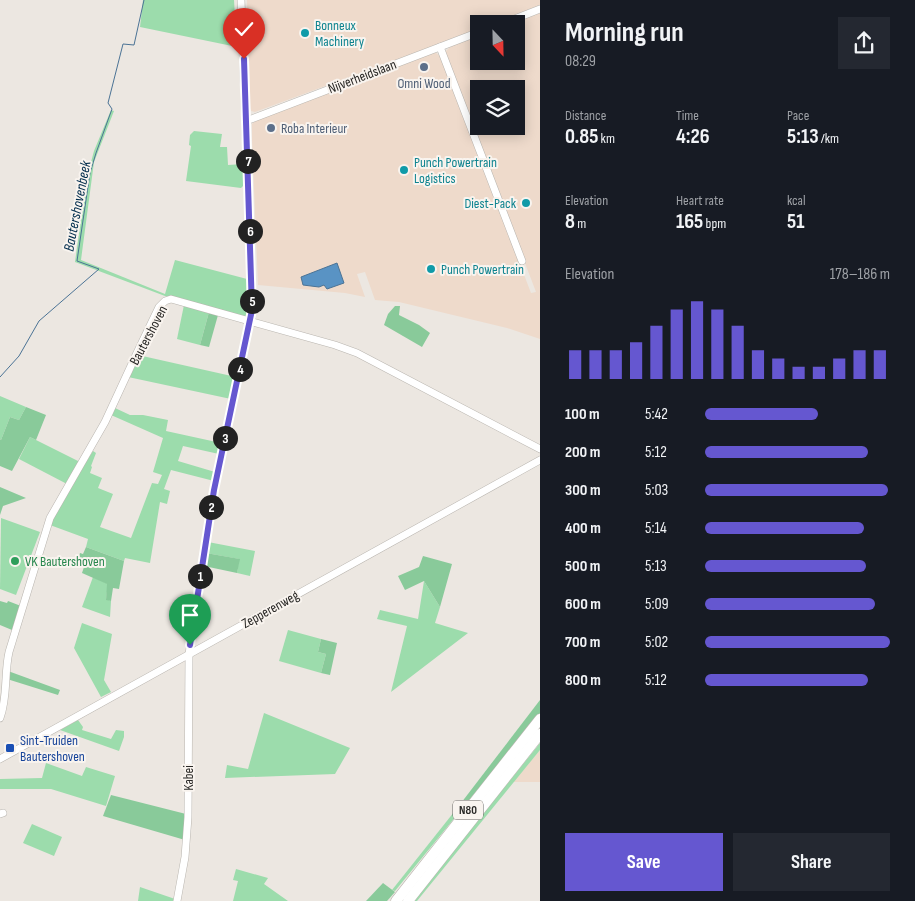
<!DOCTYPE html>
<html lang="en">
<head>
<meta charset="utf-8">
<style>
	body { margin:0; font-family:"Sofia Sans Condensed",sans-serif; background:#242831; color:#f1f3f6; height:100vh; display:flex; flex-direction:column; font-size:19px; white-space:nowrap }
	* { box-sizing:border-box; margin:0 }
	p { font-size:16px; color:#9ea1a6 }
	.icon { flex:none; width:28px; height:28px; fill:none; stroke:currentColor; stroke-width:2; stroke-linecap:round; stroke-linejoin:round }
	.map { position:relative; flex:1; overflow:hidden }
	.panel { display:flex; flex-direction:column; background:#171b24; width:375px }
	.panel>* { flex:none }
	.needle { width:32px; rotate:158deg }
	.fabs { position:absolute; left:470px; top:15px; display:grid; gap:10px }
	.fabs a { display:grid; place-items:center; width:55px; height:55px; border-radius:0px; background:#171b24; box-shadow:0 2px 12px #0003; font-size:25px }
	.pin { position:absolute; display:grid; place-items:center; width:42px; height:42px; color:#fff; margin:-51px -21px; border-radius:50% 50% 50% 0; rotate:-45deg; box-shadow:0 0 5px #0007 }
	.pin .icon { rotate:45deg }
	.km { position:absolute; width:25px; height:25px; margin:-12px; border-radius:50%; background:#222; color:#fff; font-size:14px; line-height:25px; text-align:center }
	.round { display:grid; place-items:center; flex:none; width:52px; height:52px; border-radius:0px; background:#242831 }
	.head { display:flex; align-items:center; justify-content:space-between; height:85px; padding:0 25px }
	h1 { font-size:28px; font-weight:700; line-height:38px }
	.metrics { display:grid; grid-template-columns:repeat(3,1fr); gap:8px; height:85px; padding:5px 25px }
	.metrics div { display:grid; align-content:center }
	.metrics b { font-size:21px; font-weight:700 }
	.metrics small { font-size:14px; font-weight:400 }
	.metrics p { font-size:14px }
	.chart { height:140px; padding:10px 25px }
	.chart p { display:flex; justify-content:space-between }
	.chart svg { width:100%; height:90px; margin-top:5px; stroke:#6557d0; stroke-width:6 }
	.action { display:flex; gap:10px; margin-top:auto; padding:10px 25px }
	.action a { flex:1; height:58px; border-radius:0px; background:#6557d0; color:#fff; font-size:20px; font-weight:700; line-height:58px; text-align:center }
	.action a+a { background:#242831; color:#f1f3f6 }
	ul { padding:0 25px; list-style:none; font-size:16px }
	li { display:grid; grid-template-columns:80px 60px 1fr; align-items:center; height:38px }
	li i { height:12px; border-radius:6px; background:#6557d0 }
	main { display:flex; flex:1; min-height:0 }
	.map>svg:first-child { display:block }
</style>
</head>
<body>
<main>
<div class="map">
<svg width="540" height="901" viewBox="0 0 540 901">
	<rect width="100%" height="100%" fill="#ece7e1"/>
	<g fill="#eedacb" fill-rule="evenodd">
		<polygon points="247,0 540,0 540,5 492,24 479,24 479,29 255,112 251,111 250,108"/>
		<path d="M540 13V339L507 328 399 302 375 300 365 272 357 274 365 297 345 293 258 285 252 140V124L256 120 435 52 441 57 531 293 536 292 445 52 451 46 479 36V61H516V24H511ZM479 89H516V126H479Z"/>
		<polygon points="540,750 540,782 513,782"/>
	</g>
	<g fill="#9cdcac">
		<polygon points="143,0 234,0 237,47 140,27"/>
		<polygon points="111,110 114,111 94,162 81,260 165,294 175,260 247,279 246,316 243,317 165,296 75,262 87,177 94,151"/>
		<polygon points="194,131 222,134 220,147 227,147 228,165 243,164 243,186 241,188 186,181 191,146 189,145 190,135"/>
		<polygon points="184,305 209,312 200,345 177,339"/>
		<polygon points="138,355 236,377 231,399 128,377"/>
		<polygon points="0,396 26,407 19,420 10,417 1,440 0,439"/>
		<polygon points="115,408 130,415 143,415 168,420 166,431 221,443 219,454 183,446 178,461 215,472 214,481 171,470 164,489 170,491 167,504 160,502 150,563 125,558 124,561 86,547 88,539 50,525 61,502 93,451 96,453 91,466 92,467 90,473 102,478 98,488 113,494 100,527 131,538 152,483 158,484 162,475 153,472 163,438 111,415"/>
		<polygon points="30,437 80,462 67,484 19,459"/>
		<polygon points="1,518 40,532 16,595 0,589"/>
		<polygon points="208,542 255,551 250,576 237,573 239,559 206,553"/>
		<polygon points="93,577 108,584 106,599 111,601 110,617 82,607"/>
		<polygon points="424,581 440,607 435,623 468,633 391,692 407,626 377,619 380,610 418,619"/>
		<polygon points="82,623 112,634 104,680 111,692 101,697 74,648"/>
		<polygon points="288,630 321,639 318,652 326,654 321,673 279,661"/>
		<polygon points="264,713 350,748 335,774 225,778 227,765 248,769"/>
		<polygon points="78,720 83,727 82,730 111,739 116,730 124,731 124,737 119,751 60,730"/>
		<polygon points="540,743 540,750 417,901 413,901"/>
		<polygon points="46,763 82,776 86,767 115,776 106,806 51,789 0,789 0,779 42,778"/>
		<polygon points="458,807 461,810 395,891 392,890"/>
		<polygon points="32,824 62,837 54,856 23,843"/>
		<polygon points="236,869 268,878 264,884 288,901 233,901 238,881 233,880"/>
		<polygon points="140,887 175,899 175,901 138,901"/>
	</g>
	<g fill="#89ca9a">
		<polygon points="395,306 400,306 399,315 419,325 430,333 422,347 384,325 388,314"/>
		<polygon points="209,312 218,315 209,347 200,345"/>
		<polygon points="26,407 46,415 36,440 30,437 12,471 0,466 0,439 1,440 10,417 19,420"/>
		<polygon points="0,487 26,498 3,506 0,515"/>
		<polygon points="86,547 124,561 119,589 113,588 111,601 106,600 107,584 82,573 85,564 77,562 80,553 83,554"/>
		<polygon points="206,553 240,559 237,573 204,566"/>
		<polygon points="423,556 452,564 440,607 424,581 405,590 398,576 419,567"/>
		<polygon points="0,601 7,603 8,601 21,606 12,630 0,625"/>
		<polygon points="321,639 337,643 330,675 321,673 326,654 318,652"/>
		<polygon points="8,671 60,690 58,695 7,679"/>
		<polygon points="540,700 540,713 461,810 458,807"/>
		<polygon points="111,795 186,814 185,840 103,816"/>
		<polygon points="383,883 395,892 387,901 366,901"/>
	</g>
	<polygon fill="#5993c4" stroke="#4b7395" points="337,263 344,283 327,289 324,285 319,287 303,285 301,277"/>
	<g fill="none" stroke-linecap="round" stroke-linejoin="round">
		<polyline stroke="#4b7395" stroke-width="1" points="0,377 19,356 39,321 99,269 77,261 90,173 96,153 112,109 108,103 123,44 134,45 144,0"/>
		<g stroke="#b9b5af" stroke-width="8">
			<g id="minor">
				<polyline points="502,24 540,9"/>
				<polyline points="440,47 522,261"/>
				<polyline points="246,121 479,32"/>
				<path d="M0 718C8 697 4 674 9 652L50 518 105 422 136 355 159 307 165 301 171 299 335 345 357 353 540 449"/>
				<polyline points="0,759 540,460"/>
				<polyline points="0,814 3,813"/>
				<polyline points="177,901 185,857 188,817 189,654 214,490 252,310 241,0"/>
			</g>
		</g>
		<g stroke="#b9b5af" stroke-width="11">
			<g id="highway">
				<polyline points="396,901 540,719"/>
				<polyline points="408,901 540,734"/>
			</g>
		</g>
		<use href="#minor" stroke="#fff" stroke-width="7"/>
		<use href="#highway" stroke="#fff" stroke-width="10"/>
	</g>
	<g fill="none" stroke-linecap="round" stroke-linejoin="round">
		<g stroke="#fff" stroke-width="10">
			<polyline id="route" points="190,645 214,490 252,310 244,59"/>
		</g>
		<use href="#route" stroke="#6557d0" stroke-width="6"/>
	</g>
	<g fill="#0f9aa8" stroke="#f9f4ef" stroke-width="2">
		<circle cx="305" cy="33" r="5"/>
		<circle cx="404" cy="170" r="5"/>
		<circle cx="526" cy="203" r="5"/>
		<circle cx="431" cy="269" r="5"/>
	</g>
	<g fill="#5c6f8a" stroke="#f9f4ef" stroke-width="2">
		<circle cx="424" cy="67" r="5"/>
		<circle cx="271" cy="128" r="5"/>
	</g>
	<circle fill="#2e9e5b" stroke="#f9f4ef" stroke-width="2" cx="15" cy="561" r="5"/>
	<rect fill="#1a4fb4" stroke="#f9f4ef" stroke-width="2" x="5" y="743" width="10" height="10" rx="2.5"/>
	<g text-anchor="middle" stroke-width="4" stroke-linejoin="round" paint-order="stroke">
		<rect fill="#f9f4ef" stroke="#676562" stroke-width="1" x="453" y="800.5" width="30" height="19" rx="4"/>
		<g font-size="12" font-weight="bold" fill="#292826">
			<text x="468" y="814">N80</text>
		</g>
		<g font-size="14" fill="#0d838f" stroke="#f9f4ef" text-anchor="start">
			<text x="315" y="30">Bonneux<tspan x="315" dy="16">Machinery</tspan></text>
			<text x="414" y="167">Punch Powertrain<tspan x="414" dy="16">Logistics</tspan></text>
			<text x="516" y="208" text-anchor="end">Diest-Pack</text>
			<text x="441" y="274">Punch Powertrain</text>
		</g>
		<g font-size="14" fill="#292826" stroke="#f9f4ef">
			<text transform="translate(362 76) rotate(-21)" y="5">Nijverheidslaan</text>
			<text transform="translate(148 335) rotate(-62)" y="5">Bautershoven</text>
			<text transform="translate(270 609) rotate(-29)" y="5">Zepperenweg</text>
			<text transform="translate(188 778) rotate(-90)" y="5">Kabei</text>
		</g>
		<g font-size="14" fill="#4e5e75" stroke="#f9f4ef">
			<text x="424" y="88">Omni Wood</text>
			<text x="281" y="133" text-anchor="start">Roba Interieur</text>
		</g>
		<g font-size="14" fill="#27864d" stroke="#f9f4ef" text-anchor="start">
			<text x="25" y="566">VK Bautershoven</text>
		</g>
		<g font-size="14" fill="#164399" stroke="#f9f4ef" text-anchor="start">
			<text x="20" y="745">Sint-Truiden<tspan x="20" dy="16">Bautershoven</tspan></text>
		</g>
		<g font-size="15" font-style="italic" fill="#002c4c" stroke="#f9f4ef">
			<text transform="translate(77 206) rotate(-79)" y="5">Bautershovenbeek</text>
		</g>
	</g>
</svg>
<div class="fabs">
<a><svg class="needle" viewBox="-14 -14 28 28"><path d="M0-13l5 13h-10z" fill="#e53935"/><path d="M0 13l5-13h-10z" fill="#9ea1a6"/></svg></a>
<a><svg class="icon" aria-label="layers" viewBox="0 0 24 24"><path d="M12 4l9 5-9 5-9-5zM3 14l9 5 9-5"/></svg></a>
</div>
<div class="pin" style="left:190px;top:645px;background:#1e9e55"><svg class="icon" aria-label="arrive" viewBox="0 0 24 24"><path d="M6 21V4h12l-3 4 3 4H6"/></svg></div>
<div class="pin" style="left:244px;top:59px;background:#d93025"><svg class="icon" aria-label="check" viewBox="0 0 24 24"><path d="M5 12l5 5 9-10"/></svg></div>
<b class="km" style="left:200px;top:576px">1</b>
<b class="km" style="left:211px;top:507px">2</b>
<b class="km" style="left:225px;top:438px">3</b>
<b class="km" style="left:240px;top:369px">4</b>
<b class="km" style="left:252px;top:301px">5</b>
<b class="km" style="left:250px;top:231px">6</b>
<b class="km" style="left:248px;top:161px">7</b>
</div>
<section class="panel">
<div class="head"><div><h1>Morning run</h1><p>08:29</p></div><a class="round"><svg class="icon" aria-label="share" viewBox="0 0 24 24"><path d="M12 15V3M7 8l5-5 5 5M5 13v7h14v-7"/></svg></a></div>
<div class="metrics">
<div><p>Distance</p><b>0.85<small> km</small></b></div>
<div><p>Time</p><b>4:26</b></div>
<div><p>Pace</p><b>5:13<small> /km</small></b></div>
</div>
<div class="metrics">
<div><p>Elevation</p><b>8<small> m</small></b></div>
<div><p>Heart rate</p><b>165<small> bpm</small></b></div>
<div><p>kcal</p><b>51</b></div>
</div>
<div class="chart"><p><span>Elevation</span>178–186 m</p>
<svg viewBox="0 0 160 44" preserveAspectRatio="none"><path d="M5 44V30M15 44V30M25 44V30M35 44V26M45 44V18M55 44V10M65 44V6M75 44V10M85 44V18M95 44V30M105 44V34M115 44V38M125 44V38M135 44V34M145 44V30M155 44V30"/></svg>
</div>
<ul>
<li><b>100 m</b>5:42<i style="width:61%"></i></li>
<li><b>200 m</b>5:12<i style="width:88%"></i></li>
<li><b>300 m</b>5:03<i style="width:99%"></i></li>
<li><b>400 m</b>5:14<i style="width:86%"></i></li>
<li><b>500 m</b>5:13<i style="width:87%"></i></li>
<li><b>600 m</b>5:09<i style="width:92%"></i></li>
<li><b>700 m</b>5:02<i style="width:100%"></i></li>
<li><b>800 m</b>5:12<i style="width:88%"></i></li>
</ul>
<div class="action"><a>Save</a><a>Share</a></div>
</section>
</main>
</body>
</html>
